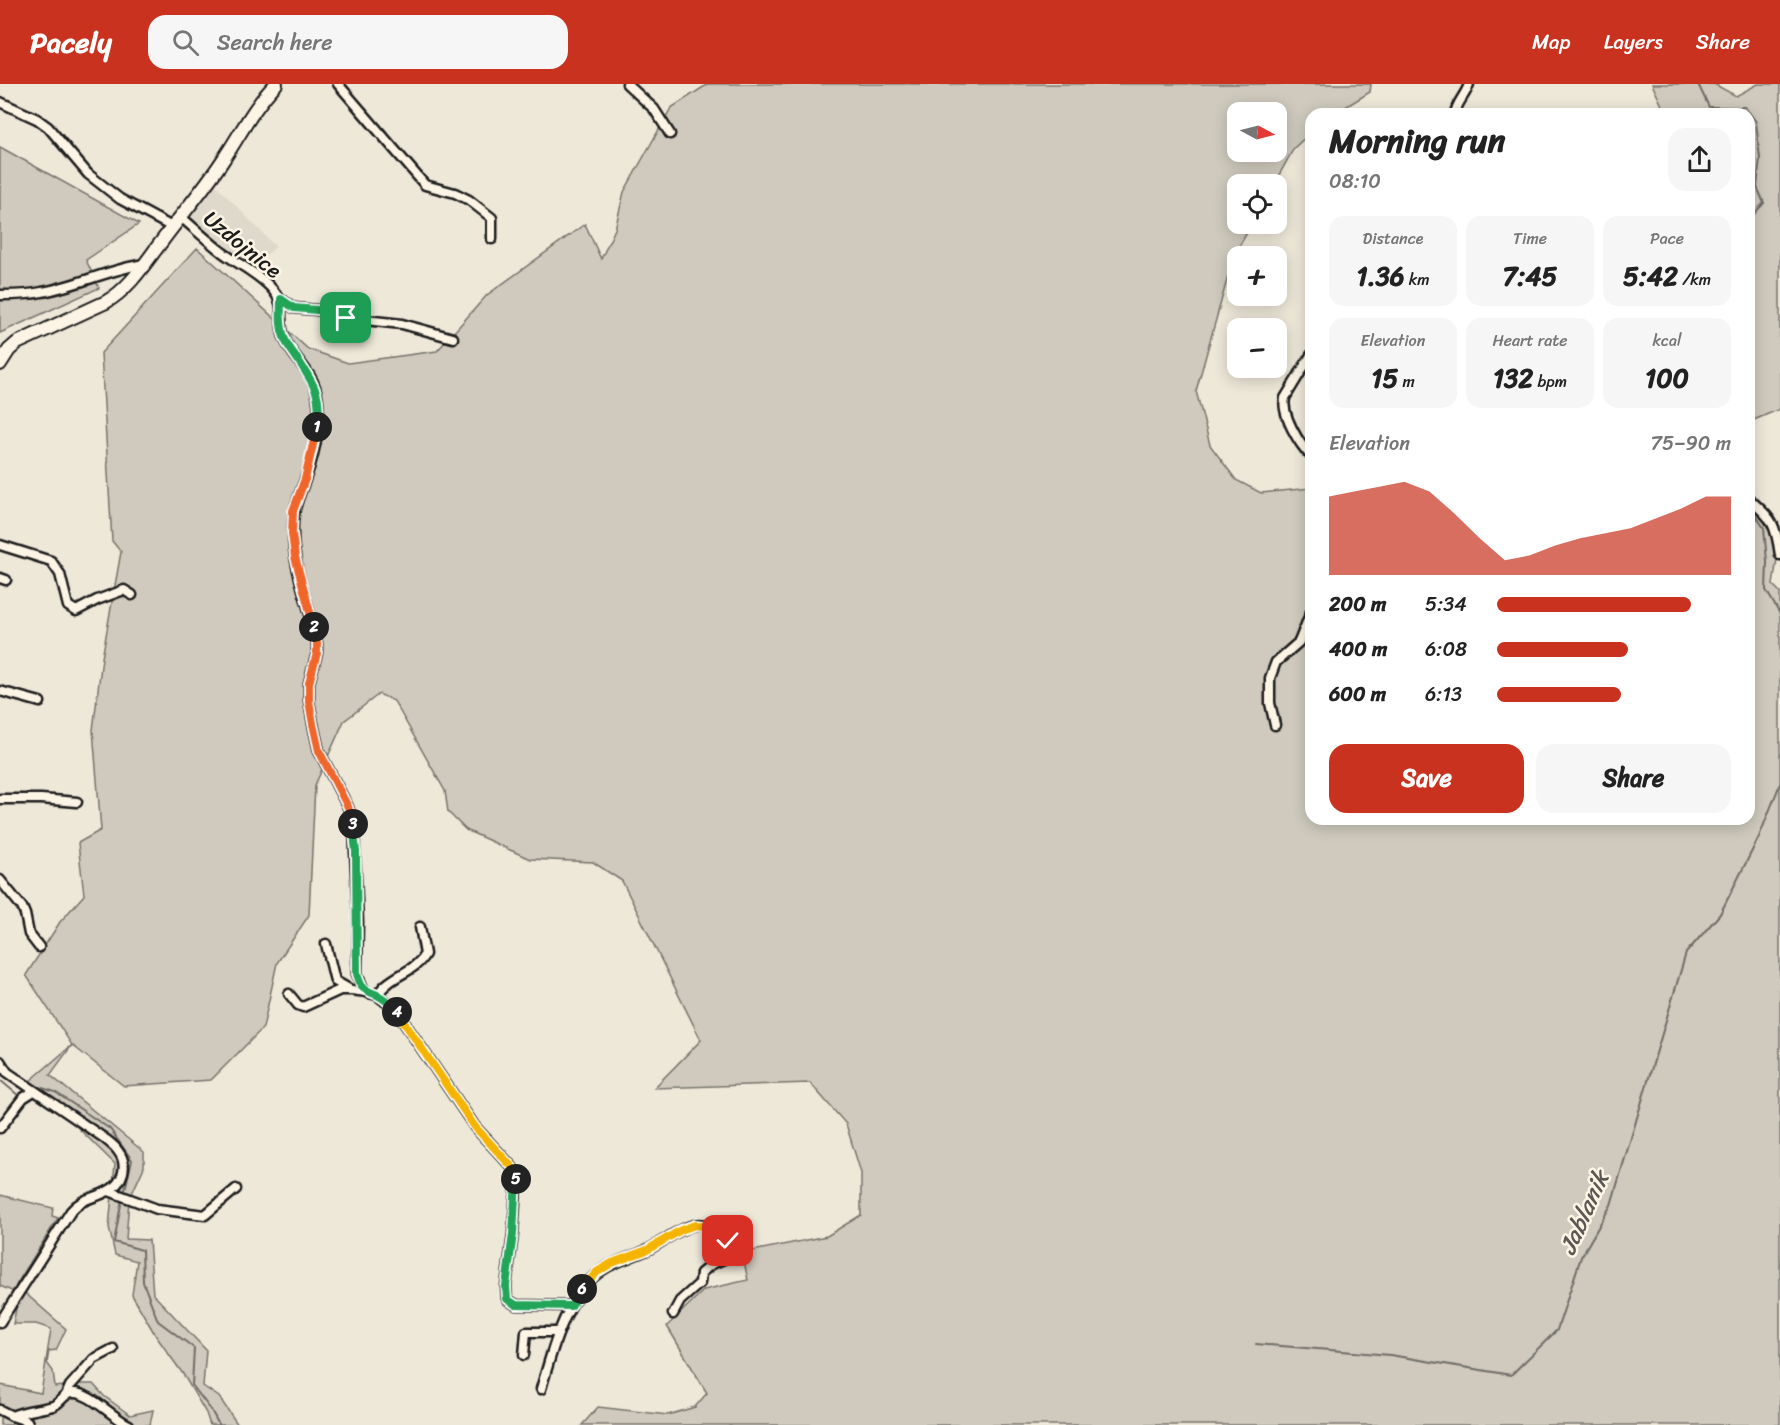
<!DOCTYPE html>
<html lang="en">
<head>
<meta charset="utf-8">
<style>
	body { margin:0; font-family:Sriracha,sans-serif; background:#f6f6f6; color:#222; height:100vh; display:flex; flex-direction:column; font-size:22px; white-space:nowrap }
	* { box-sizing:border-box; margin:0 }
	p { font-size:20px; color:#767676 }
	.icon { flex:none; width:33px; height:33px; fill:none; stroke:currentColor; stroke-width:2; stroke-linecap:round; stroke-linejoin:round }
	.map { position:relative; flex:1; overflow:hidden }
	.panel { position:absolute; left:1305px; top:24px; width:450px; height:717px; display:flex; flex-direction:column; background:#fff; border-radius:18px; box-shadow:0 3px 15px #0003 }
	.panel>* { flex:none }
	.needle { width:39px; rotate:97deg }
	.buttons { position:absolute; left:1227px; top:18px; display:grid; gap:12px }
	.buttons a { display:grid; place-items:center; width:60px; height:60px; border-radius:12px; background:#fff; box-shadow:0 3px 15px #0003; font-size:30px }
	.pin { position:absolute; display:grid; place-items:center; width:51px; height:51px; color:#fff; margin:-26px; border-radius:12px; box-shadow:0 3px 9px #0006 }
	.km { position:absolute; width:30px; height:30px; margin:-15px; border-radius:50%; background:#222; color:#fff; font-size:16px; line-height:30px; text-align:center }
	.round { display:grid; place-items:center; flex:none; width:63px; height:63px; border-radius:18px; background:#f6f6f6 }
	.head { display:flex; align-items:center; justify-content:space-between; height:102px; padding:0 24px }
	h1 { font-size:33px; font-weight:800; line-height:45px }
	.metrics { display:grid; grid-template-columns:repeat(3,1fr); gap:9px; height:102px; padding:6px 24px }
	.metrics div { display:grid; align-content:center; border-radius:15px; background:#f6f6f6; text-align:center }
	.metrics b { font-size:26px; font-weight:800 }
	.metrics small { font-size:16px; font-weight:400 }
	.metrics p { font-size:16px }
	.chart { height:168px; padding:12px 24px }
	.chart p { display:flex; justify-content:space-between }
	.chart svg { width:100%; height:108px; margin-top:6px; fill:#c8321e; opacity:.7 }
	.cta { display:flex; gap:12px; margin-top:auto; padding:12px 24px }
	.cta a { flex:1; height:69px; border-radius:18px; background:#c8321e; color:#fff; font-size:24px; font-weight:800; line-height:69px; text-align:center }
	.cta a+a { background:#f6f6f6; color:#222 }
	ul { padding:0 24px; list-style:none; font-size:20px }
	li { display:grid; grid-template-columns:96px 72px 1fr; align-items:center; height:45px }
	li i { height:15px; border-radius:8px; background:#c8321e }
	header { display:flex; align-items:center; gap:36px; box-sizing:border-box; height:84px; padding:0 30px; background:#c8321e; color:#fff }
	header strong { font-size:28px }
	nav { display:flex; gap:33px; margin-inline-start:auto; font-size:21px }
	.search { width:420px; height:54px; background:#f6f6f6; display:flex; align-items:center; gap:15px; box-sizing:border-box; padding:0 21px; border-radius:18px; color:#767676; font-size:22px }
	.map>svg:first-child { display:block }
</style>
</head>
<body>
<header>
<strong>Pacely</strong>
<div class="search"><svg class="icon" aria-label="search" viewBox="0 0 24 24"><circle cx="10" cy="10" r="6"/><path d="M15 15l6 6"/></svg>Search here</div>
<nav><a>Map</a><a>Layers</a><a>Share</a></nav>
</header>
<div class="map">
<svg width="1780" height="1341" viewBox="0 0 1780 1341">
	<rect width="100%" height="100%" fill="#eee8d9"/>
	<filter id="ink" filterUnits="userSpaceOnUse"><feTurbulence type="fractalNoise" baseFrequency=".0167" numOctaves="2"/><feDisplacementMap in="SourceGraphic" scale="12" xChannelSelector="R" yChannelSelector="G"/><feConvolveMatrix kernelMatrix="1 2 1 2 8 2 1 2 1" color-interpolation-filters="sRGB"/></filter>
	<g filter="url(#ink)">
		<polygon fill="#ded9cb" points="214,99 276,163 250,184 188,133"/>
		<g fill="#cfcabd" stroke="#76736c" stroke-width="1.5" fill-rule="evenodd">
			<path d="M708 0H1371L1370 8 1334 30H1311V48L1294 64 1274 100H1238V140H1252L1234 171 1196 307 1210 361 1236 396 1261 409 1311 404V735H1749V416L1776 443 1777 475 1773 501 1780 508V1341H582L598 1323 668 1331 695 1323 707 1309 667 1242 704 1206 748 1196 742 1169 827 1152 861 1131V1089L846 1040 810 999 654 1004 701 956 622 797 593 778 530 775 466 746 448 728 445 707 394 617 379 610 344 637 315 701 309 831 277 879 263 944 211 996 124 1002 72 961 50 991 144 1068V1083L129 1116 126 1155 149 1156 153 1210 206 1266 203 1302 219 1313 238 1341H210L206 1329 183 1290 156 1252 132 1211 137 1177 115 1171 109 1143 115 1080 30 997 72 961 26 891 60 838 84 811 78 759 101 746 93 646 102 574 121 468 112 457 101 269 197 164 308 265 348 279 437 267 487 211 585 140 601 175 615 145 624 108 671 24ZM1238 28H1276V68H1238Z"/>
			<polygon points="1652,0 1714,0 1736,12 1758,0 1780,0 1780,325 1749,338 1749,30 1666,30"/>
			<polygon points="0,63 139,140 86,176 99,204 0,249"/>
			<polygon points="0,1111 53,1124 52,1132 58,1134 16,1201 66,1245 56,1266 49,1267 47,1279 53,1287 55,1303 81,1300 93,1300 104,1312 130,1331 153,1326 150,1341 0,1341 0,1301 41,1309 51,1245 36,1240 13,1240 19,1210 0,1202"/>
		</g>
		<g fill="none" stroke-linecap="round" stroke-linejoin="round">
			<g stroke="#6f6c67" stroke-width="2">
				<polyline points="1698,0 1709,23 1745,23 1756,38 1760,74 1757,103 1764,119 1751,133 1749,142"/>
				<polyline points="1749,421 1764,444 1767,478 1766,506 1780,530"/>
				<polyline points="0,996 19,1012 20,1011"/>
				<polyline points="36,1002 55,1008 110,1045 132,1076 124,1110"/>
				<polyline points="122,1115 114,1158 142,1166 143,1198 158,1237 194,1264 192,1301 211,1326 219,1341"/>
				<polyline points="1256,1260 1390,1271 1511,1291 1557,1246 1581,1173 1611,1121 1686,869 1720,830 1759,753 1780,700"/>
			</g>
			<g stroke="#1c1c1c" stroke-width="13">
				<g id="street">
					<polyline points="338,0 425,101 455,109 469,116 492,134 492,155"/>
					<polyline points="627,0 654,25 670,50"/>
					<polyline points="0,18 37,35 48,43 88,90 120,115 172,143"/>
					<path d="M1455 30C1456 19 1466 11 1469 0"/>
					<path d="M181 133C195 145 208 157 222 168 238 180 261 191 273 206 287 222 277 234 284 253 290 271 309 284 315 303 324 330 315 369 305 396 298 415 292 427 293 448 293 486 310 522 317 559V569L309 599V617L313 640 319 667 348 723 354 745 358 838 357 890 363 904 368 909 377 911 395 925 475 1043 512 1083 516 1092V1104L513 1150 506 1202 507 1215 516 1221 571 1222"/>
					<path d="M0 211C14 211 28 211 42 208 77 202 109 185 145 180"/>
					<polyline points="281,215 294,224 317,226 346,234 402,240 453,254"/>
					<path d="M1311 271 1285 314C1281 330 1299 360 1311 372"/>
					<path d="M1749 415C1773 435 1776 441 1780 471"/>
					<polyline points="0,461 51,477 60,490 68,522 76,527 97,516 124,506 132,511"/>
					<polyline points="0,494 6,496"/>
					<polyline points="0,607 40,618"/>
					<polyline points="1275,641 1270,619 1270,594 1276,578 1299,558 1311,528"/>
					<polyline points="0,715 41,715 77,718"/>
					<polyline points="0,796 22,823 25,830 29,850 39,863"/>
					<polyline points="326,860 335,897 349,905"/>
					<polyline points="289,910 298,921 303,923 340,906 351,906 367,908"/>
					<path d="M377 911C380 907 383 903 387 900 400 889 417 885 425 870L420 843"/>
					<path d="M0 977 7 988 104 1054C109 1058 115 1062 118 1067 129 1081 123 1099 108 1107 93 1115 82 1114 71 1127L0 1238"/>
					<polyline points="0,1044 23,1014 34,1007"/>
					<polyline points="109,1107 157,1125 205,1131 236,1105"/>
					<polyline points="524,1271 526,1248 559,1248"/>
					<path d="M541 1305C551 1271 560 1233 583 1204 604 1178 622 1178 649 1165 664 1157 678 1145 694 1141 711 1137 732 1155 733 1171L712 1180 701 1189 700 1199 680 1217 673 1230"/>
					<polyline points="66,1311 70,1302 94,1275 113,1265"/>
					<path d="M0 1326 12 1332C25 1326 39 1326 53 1322 61 1319 64 1309 72 1309 89 1307 113 1334 129 1341"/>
					<polyline points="12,1332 27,1337 29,1341"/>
				</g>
			</g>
			<g stroke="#1c1c1c" stroke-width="16">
				<path id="secondary" d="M0 280 9 266 17 259 106 218C130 204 145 179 162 157 182 130 204 105 223 76 240 51 254 22 276 0"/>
			</g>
			<use href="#street" stroke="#fcf5e5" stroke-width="8"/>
			<use href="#secondary" stroke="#fcf5e5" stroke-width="12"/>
		</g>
	</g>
	<g fill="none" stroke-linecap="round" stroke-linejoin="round" filter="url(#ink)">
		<g stroke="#fff" stroke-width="12">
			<path id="split-1" d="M317 343C323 310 313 299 296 273 292 267 286 260 284 253 279 241 281 228 281 215L294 224 317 226 346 234"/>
		</g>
		<g stroke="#fff" stroke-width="12">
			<polyline id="split-2" points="314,543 295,473 292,449 293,427 305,395 317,343"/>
		</g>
		<g stroke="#fff" stroke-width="12">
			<polyline id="split-3" points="314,543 317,559 317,569 309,599 309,617 313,640 319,667 348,723 353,740"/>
		</g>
		<g stroke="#fff" stroke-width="12">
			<path id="split-4" d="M353 740 356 768 357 890C362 906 363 905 377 911 384 914 392 922 397 928"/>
		</g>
		<g stroke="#fff" stroke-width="12">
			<polyline id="split-5" points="397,928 475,1043 512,1083 516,1095"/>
		</g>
		<g stroke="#fff" stroke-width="12">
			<polyline id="split-6" points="516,1095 513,1150 506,1202 507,1215 516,1221 571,1222 582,1205"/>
		</g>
		<g stroke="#fff" stroke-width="12">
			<polyline id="split-7" points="582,1205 597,1188 612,1179 647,1166 681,1146 695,1141 709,1143 718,1148 728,1157"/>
		</g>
		<use href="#split-1" stroke="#22a559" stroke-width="8"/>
		<use href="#split-2" stroke="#f0652b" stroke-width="8"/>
		<use href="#split-3" stroke="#f0652b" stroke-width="8"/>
		<use href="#split-4" stroke="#22a559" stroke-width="8"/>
		<use href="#split-5" stroke="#f5b400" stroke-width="8"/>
		<use href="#split-6" stroke="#22a559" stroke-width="8"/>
		<use href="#split-7" stroke="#f5b400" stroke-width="8"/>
	</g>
	<g text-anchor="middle" stroke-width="5" stroke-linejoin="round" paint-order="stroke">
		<g font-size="22" fill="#1c1c1c" stroke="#fcf5e5">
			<text transform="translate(243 160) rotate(39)" y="8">Uzdojnice</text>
		</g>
		<g font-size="24" font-style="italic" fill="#5b5854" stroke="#fcf5e5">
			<text transform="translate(1584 1129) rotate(-66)" y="8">Jablanik</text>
		</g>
	</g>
</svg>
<div class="buttons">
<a><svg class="needle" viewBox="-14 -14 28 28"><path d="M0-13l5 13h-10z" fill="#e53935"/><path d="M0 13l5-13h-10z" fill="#767676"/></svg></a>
<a><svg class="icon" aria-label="locate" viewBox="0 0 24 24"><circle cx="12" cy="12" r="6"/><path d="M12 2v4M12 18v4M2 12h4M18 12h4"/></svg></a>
<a>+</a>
<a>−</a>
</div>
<div class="pin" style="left:346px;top:234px;background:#1e9e55"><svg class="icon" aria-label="arrive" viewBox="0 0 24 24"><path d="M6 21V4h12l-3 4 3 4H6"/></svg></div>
<div class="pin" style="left:728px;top:1157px;background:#d93025"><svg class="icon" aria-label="check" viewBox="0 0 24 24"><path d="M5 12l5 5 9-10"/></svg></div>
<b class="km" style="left:317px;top:343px">1</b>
<b class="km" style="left:314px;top:543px">2</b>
<b class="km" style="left:353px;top:740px">3</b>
<b class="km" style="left:397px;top:928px">4</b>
<b class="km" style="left:516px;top:1095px">5</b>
<b class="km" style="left:582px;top:1205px">6</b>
<section class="panel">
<div class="head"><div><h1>Morning run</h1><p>08:10</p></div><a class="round"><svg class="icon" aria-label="share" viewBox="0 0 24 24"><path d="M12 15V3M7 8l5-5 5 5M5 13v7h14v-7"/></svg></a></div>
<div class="metrics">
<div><p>Distance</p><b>1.36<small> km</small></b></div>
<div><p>Time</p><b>7:45</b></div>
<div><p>Pace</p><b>5:42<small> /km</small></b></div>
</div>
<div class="metrics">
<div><p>Elevation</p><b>15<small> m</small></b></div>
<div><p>Heart rate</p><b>132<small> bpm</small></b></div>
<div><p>kcal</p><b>100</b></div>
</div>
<div class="chart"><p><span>Elevation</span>75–90 m</p>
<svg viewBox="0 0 160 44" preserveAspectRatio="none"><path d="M0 44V12L10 10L20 8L30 6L40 10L50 19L60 29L70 38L80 36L90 32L100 29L110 27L120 25L130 21L140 17L150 12L160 12V44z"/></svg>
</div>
<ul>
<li><b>200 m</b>5:34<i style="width:83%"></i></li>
<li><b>400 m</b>6:08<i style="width:56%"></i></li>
<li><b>600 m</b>6:13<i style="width:53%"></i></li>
</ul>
<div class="cta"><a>Save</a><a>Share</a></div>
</section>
</div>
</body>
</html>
